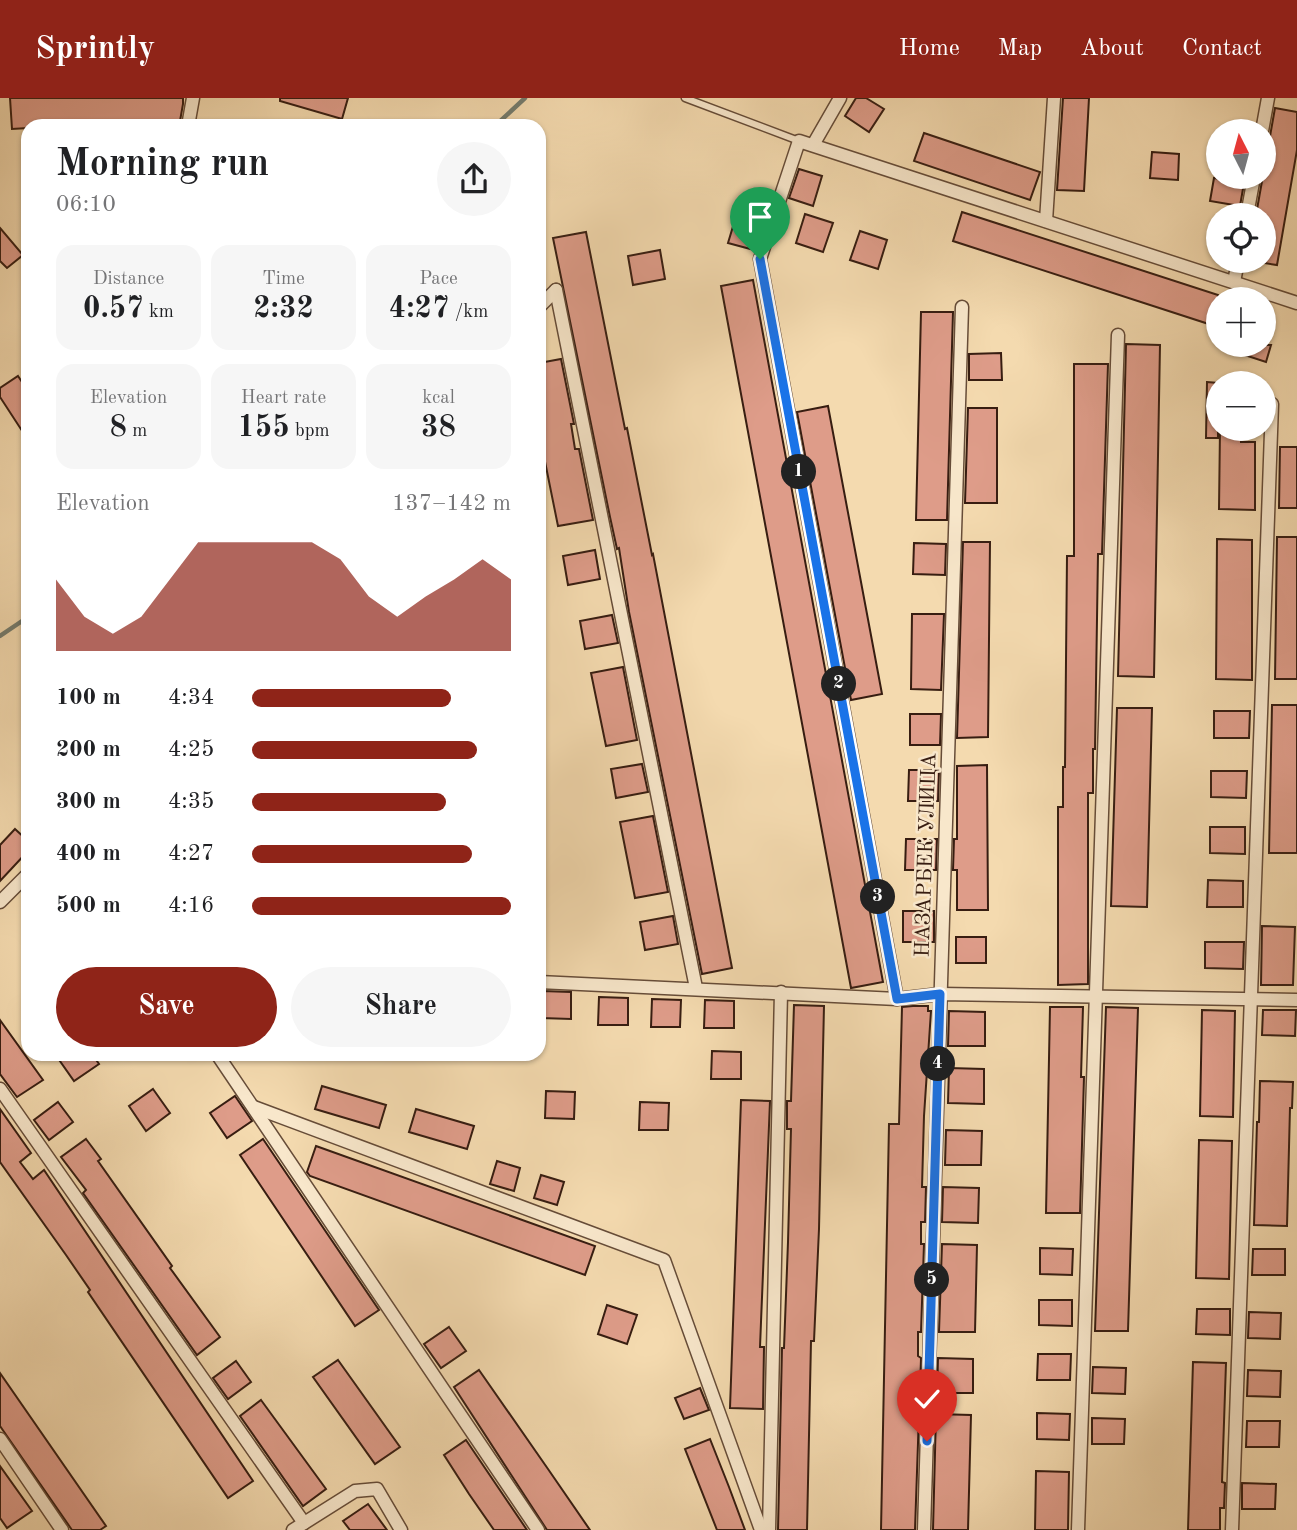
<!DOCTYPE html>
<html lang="en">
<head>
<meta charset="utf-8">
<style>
	body { margin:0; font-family:"Old Standard TT",serif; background:#f6f6f6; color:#202124; height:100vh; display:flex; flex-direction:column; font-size:26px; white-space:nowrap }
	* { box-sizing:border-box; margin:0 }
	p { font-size:23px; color:#757577 }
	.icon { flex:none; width:38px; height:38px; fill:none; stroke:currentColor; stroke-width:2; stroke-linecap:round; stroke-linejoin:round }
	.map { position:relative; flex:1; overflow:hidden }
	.sheet { position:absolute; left:21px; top:21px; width:525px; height:942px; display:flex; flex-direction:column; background:#fff; border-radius:21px; box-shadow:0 2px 5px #0004 }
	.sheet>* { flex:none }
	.needle { width:46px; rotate:354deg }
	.tools { position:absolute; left:1206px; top:21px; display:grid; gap:14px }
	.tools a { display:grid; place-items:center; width:70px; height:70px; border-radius:50%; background:#fff; box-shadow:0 2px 5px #0004; font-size:35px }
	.pin { position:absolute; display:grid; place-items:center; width:60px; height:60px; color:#fff; margin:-72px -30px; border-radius:50% 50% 50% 0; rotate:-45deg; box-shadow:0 0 7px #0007 }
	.pin .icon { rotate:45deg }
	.km { position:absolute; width:35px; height:35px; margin:-18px; border-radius:50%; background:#222; color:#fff; font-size:19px; line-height:35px; text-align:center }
	.round { display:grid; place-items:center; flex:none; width:74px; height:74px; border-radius:37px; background:#f6f6f6 }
	.headline { display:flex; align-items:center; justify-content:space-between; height:119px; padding:0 35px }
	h1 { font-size:38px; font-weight:800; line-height:52px }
	.stats { display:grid; grid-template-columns:repeat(3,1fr); gap:10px; height:119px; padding:7px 35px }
	.stats div { display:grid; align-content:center; border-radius:18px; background:#f6f6f6; text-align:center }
	.stats b { font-size:30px; font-weight:800 }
	.stats small { font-size:19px; font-weight:400 }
	.stats p { font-size:19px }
	.chart { height:196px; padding:14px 35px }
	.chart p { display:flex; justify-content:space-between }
	.chart svg { width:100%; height:126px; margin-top:7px; fill:#8f2418; opacity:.7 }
	.button { display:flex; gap:14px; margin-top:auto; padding:14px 35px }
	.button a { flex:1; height:80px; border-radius:42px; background:#8f2418; color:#fff; font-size:28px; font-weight:800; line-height:80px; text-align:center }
	.button a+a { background:#f6f6f6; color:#202124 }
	ul { padding:0 35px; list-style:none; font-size:23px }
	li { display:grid; grid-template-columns:112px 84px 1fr; align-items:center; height:52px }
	li i { height:18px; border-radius:9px; background:#8f2418 }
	header { display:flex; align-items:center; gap:42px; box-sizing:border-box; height:98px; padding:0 35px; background:#8f2418; color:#fff }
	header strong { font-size:33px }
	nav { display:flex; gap:38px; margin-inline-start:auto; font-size:24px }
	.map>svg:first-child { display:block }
</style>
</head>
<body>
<header>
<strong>Sprintly</strong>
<nav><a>Home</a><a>Map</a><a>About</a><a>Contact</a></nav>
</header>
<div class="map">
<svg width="1297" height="1432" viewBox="0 0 1297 1432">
	<rect width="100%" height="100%" fill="#f4daaf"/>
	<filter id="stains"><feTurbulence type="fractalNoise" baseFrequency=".00286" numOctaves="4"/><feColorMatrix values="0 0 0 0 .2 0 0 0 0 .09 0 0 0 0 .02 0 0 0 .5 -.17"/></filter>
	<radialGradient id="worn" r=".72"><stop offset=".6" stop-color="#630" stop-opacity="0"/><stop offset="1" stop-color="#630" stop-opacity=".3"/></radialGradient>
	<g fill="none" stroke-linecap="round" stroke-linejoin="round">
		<g stroke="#747c6e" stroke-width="4.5">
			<polyline points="495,28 525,0"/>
			<polyline points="0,538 28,519"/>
		</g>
	</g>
	<g fill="#de9c89" stroke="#371d11" stroke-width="2">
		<polygon points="10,0 183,0 183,6 180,23 28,28 28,30 12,31"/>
		<polygon points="280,0 348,0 342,21 280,3"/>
		<polygon points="856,0 866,0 884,11 869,34 845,18"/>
		<polygon points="1063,0 1089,0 1084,93 1057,92"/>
		<polygon points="1275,10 1297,14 1297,52 1277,167 1264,165 1264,117 1256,117"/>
		<polygon points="924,35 1040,74 1030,102 914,63"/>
		<polygon points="1152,54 1179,56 1178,82 1150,80"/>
		<polygon points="799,71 822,78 813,108 789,100"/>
		<polygon points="1214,80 1244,85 1240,108 1210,103"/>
		<polygon points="962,114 1218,197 1218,229 953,143"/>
		<polygon points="737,115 763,123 754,152 728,145"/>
		<polygon points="805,116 833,125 823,154 796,145"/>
		<polygon points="0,130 23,157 7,170 0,163"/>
		<polygon points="860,133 887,142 878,171 850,162"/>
		<polygon points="586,134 625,331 627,330 652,457 653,456 732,870 702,876 629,514 619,450 617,451 610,419 553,140"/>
		<polygon points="660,152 665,181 633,187 628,158"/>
		<polygon points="753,182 883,884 851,890 721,188"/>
		<polygon points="921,214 953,214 947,422 916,422"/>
		<polygon points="1126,246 1160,247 1154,579 1118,578"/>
		<polygon points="1220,247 1271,247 1266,264 1220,249"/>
		<polygon points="1001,255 1002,282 969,282 969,256"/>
		<polygon points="561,261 574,326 571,326 575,351 579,351 593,422 558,428 539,334 539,265"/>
		<polygon points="1074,266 1108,266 1102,456 1098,456 1095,651 1093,651 1093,695 1088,695 1088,886 1058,887 1058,709 1063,709 1063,669 1065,669 1067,458 1074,458"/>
		<polygon points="18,278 28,293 28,342 0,299 0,290"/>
		<polygon points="1207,284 1218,285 1218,340 1206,340"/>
		<polygon points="828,308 882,596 851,602 797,314"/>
		<polygon points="968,310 997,310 997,405 965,405"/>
		<polygon points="1220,331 1241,331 1241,344 1255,344 1255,412 1219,411"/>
		<polygon points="1280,349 1297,349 1297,410 1279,410"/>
		<polygon points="1277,439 1297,439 1297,581 1275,581"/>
		<polygon points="1217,441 1252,442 1252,582 1216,581"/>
		<polygon points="963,444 990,444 988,639 957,640"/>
		<polygon points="914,445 946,446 945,477 913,476"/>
		<polygon points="595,452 600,481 568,487 563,458"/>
		<polygon points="912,516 944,516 941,592 911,591"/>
		<polygon points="612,517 618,545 585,551 580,523"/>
		<polygon points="623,569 637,642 606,648 591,575"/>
		<polygon points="1272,607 1297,607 1297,755 1269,755"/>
		<polygon points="1117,610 1152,610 1147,809 1111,808"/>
		<polygon points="1214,613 1250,613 1249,640 1214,640"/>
		<polygon points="910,616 941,616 940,647 910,647"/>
		<polygon points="642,666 648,694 616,700 611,671"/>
		<polygon points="987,667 988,812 957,812 957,772 953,772 954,741 957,741 957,668"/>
		<polygon points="909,672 939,672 938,703 908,703"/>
		<polygon points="1211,673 1247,673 1246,700 1211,699"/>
		<polygon points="653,718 668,794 635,800 620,724"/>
		<polygon points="1210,729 1245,729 1245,756 1210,755"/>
		<polygon points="15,731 28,743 28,753 0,783 0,747"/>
		<polygon points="906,741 937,741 936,772 905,772"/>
		<polygon points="1208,782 1243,783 1243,809 1207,809"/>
		<rect x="903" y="813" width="31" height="31"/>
		<polygon points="673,818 678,846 645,852 640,824"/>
		<polygon points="1262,828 1295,829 1293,887 1261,887"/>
		<rect x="956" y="839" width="30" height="26"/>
		<polygon points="1205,844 1244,844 1243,871 1205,870"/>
		<polygon points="542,893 571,894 571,921 541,920"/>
		<polygon points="599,899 628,900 628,927 598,927"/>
		<polygon points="652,901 681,902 680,929 651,929"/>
		<polygon points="705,902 734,903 734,930 704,930"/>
		<polygon points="794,907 824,908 819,1131 814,1243 811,1243 807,1432 778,1432 782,1250 784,1250 788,1144 791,1031 787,1031 787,1003 791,1003"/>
		<polygon points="913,908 928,908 928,913 931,913 924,1018 922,1089 926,1089 925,1124 921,1124 921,1146 924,1146 921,1234 918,1234 918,1258 921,1260 920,1294 917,1294 917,1316 919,1316 915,1432 881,1432 889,1026 899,1026 902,909"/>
		<polygon points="1050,909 1083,909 1081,979 1084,979 1080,1115 1046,1115"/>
		<polygon points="1106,909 1138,910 1128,1233 1095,1233"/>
		<polygon points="1202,912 1235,913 1233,1019 1200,1018"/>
		<polygon points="1263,912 1296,912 1295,938 1262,937"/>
		<polygon points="949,913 985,914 985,948 948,948"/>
		<polygon points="0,922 43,982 17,999 0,976"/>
		<polygon points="712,953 741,954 741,981 711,981"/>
		<polygon points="55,956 92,956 99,966 74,983"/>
		<polygon points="949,970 984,971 984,1006 948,1005"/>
		<polygon points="1260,983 1293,984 1292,1010 1290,1010 1287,1128 1254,1127 1257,1024 1259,1024"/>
		<polygon points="322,988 386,1007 379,1030 315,1011"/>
		<polygon points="153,991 170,1015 146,1033 129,1008"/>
		<polygon points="546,993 575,994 574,1021 545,1020"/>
		<polygon points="235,998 252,1023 227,1040 210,1015"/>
		<polygon points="741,1002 770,1003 761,1224 760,1249 764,1249 763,1311 730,1310"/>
		<polygon points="58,1004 73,1024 49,1042 34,1022"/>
		<polygon points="640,1004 669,1005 668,1032 639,1032"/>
		<polygon points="0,1011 31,1055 20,1064 33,1081 44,1072 253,1383 228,1400 88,1194 90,1192 66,1157 0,1064"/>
		<polygon points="416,1011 474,1028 467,1051 409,1034"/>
		<polygon points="946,1032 982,1033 981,1067 945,1067"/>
		<polygon points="86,1041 101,1061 98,1063 172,1168 170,1170 220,1239 197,1257 83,1095 86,1092 61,1059"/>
		<polygon points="263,1041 379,1212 355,1228 240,1057"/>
		<polygon points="1199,1042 1232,1043 1229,1181 1196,1180"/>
		<polygon points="316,1048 595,1148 585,1177 310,1078 307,1074"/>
		<polygon points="497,1063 520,1070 514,1093 490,1086"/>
		<polygon points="541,1077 564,1084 557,1107 534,1100"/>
		<polygon points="943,1089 979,1090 978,1125 942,1124"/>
		<polygon points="942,1146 977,1147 975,1234 939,1234"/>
		<polygon points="1040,1150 1073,1151 1072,1177 1040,1176"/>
		<polygon points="1253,1151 1285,1151 1285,1177 1252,1177"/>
		<polygon points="1039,1202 1072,1202 1072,1228 1039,1227"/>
		<polygon points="607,1207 637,1217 627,1246 598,1236"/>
		<polygon points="1197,1211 1230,1211 1230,1237 1196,1236"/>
		<polygon points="1249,1214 1281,1215 1280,1241 1248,1240"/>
		<polygon points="449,1229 466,1253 441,1270 424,1246"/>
		<polygon points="1038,1256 1071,1256 1070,1282 1037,1282"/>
		<polygon points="938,1260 973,1261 973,1295 937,1295"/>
		<polygon points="338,1262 400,1349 375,1366 313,1279"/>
		<polygon points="236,1263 251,1284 228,1301 213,1280"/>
		<polygon points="1193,1264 1226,1265 1222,1384 1225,1385 1224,1410 1220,1410 1220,1432 1188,1432"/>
		<polygon points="1093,1269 1126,1270 1125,1296 1092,1295"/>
		<polygon points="479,1272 548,1371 590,1432 547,1432 454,1289"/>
		<polygon points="1248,1272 1281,1273 1280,1299 1247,1298"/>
		<polygon points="0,1275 106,1428 100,1432 72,1432 0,1328"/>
		<polygon points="700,1290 709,1312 684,1321 675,1300"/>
		<polygon points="261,1302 326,1391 303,1408 240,1318"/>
		<polygon points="1037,1315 1070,1316 1069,1342 1037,1341"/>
		<polygon points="936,1316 971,1317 968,1432 933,1432"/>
		<polygon points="1092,1320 1125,1321 1124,1346 1092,1346"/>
		<polygon points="1247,1323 1280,1323 1279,1349 1246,1349"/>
		<polygon points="710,1341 729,1389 745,1432 717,1432 685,1351"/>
		<polygon points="466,1342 527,1432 494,1432 469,1396 444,1357"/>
		<polygon points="0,1368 32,1413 7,1430 0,1420"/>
		<polygon points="1036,1373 1069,1374 1068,1432 1035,1432"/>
		<polygon points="1242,1385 1276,1386 1275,1411 1242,1411"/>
		<polygon points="368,1406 387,1432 350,1432 343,1423"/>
	</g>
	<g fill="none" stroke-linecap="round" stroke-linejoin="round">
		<g stroke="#664c38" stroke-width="9">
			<polyline id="service" points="685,0 799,43"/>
		</g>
		<g stroke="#664c38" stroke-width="15">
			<g id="minor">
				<polyline points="188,28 193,0"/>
				<polyline points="1262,33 1268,0"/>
				<polyline points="813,47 840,0"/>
				<polyline points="1247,117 1254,79"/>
				<polyline points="1046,123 1054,0"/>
				<polyline points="1234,184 1238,163"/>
				<polyline points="556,192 696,890"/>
				<polyline points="539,209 556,192"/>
				<polyline points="0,804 28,776"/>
				<polyline points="539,884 897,901 940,896 1297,902"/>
				<polyline points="897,901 760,161 799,43 1297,205"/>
				<polyline points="217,956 538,1432"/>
				<polyline points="0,991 304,1425"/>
				<polyline points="254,1009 664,1162 761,1432"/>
				<polyline points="0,1341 62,1432"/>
				<polyline points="293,1432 355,1393 377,1391 401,1432"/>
				<polyline points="769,1432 781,894"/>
				<polyline points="924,1432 962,209"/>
				<polyline points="1078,1432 1118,237"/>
				<polyline points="1232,1432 1272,306"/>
			</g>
		</g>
		<use href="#service" stroke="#f8e7cb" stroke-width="6"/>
		<use href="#minor" stroke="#f8e7cb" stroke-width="12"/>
	</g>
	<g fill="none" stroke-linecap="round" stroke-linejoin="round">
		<g stroke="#fff" stroke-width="14">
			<polyline id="route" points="760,161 897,901 940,896 927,1343"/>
		</g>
		<use href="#route" stroke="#1a73e8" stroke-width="9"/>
	</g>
	<g text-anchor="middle" stroke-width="5" stroke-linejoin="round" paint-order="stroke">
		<g font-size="21" fill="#371d11" stroke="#f8e7cb">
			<text transform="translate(925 757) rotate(-88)" y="7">НАЗАРБЕК УЛИЦА</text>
		</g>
	</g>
	<rect width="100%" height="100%" filter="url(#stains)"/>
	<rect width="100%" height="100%" fill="url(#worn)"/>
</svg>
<div class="tools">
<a><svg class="needle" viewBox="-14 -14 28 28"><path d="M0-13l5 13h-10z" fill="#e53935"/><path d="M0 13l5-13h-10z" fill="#757577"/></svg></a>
<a><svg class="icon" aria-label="locate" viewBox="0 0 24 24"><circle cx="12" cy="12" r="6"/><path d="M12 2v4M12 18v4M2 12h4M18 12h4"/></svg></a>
<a>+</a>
<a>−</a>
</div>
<div class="pin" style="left:760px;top:161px;background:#1e9e55"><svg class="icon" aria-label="arrive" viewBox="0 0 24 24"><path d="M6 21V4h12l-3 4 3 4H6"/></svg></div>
<div class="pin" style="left:927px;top:1343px;background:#d93025"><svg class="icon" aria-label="check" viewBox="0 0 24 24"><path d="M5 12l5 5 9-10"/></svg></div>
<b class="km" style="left:799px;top:374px">1</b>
<b class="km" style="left:839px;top:586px">2</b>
<b class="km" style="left:878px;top:799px">3</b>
<b class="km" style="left:938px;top:966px">4</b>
<b class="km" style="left:932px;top:1182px">5</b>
<section class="sheet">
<div class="headline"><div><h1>Morning run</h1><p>06:10</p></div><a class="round"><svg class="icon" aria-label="share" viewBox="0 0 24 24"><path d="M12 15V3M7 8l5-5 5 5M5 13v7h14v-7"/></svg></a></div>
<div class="stats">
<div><p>Distance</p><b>0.57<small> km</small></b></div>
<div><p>Time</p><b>2:32</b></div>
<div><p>Pace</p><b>4:27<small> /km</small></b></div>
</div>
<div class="stats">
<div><p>Elevation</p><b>8<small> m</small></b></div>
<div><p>Heart rate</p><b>155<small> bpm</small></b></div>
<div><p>kcal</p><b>38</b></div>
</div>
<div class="chart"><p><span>Elevation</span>137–142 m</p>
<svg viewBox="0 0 160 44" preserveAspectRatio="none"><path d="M0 44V19L10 32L20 38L30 32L40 19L50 6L60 6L70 6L80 6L90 6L100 12L110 25L120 32L130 25L140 19L150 12L160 19V44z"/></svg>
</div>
<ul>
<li><b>100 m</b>4:34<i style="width:77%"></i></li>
<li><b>200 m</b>4:25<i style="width:87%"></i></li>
<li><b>300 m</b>4:35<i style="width:75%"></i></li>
<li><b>400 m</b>4:27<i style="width:85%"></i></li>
<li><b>500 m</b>4:16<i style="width:100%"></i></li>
</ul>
<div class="button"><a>Save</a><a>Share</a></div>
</section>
</div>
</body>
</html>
